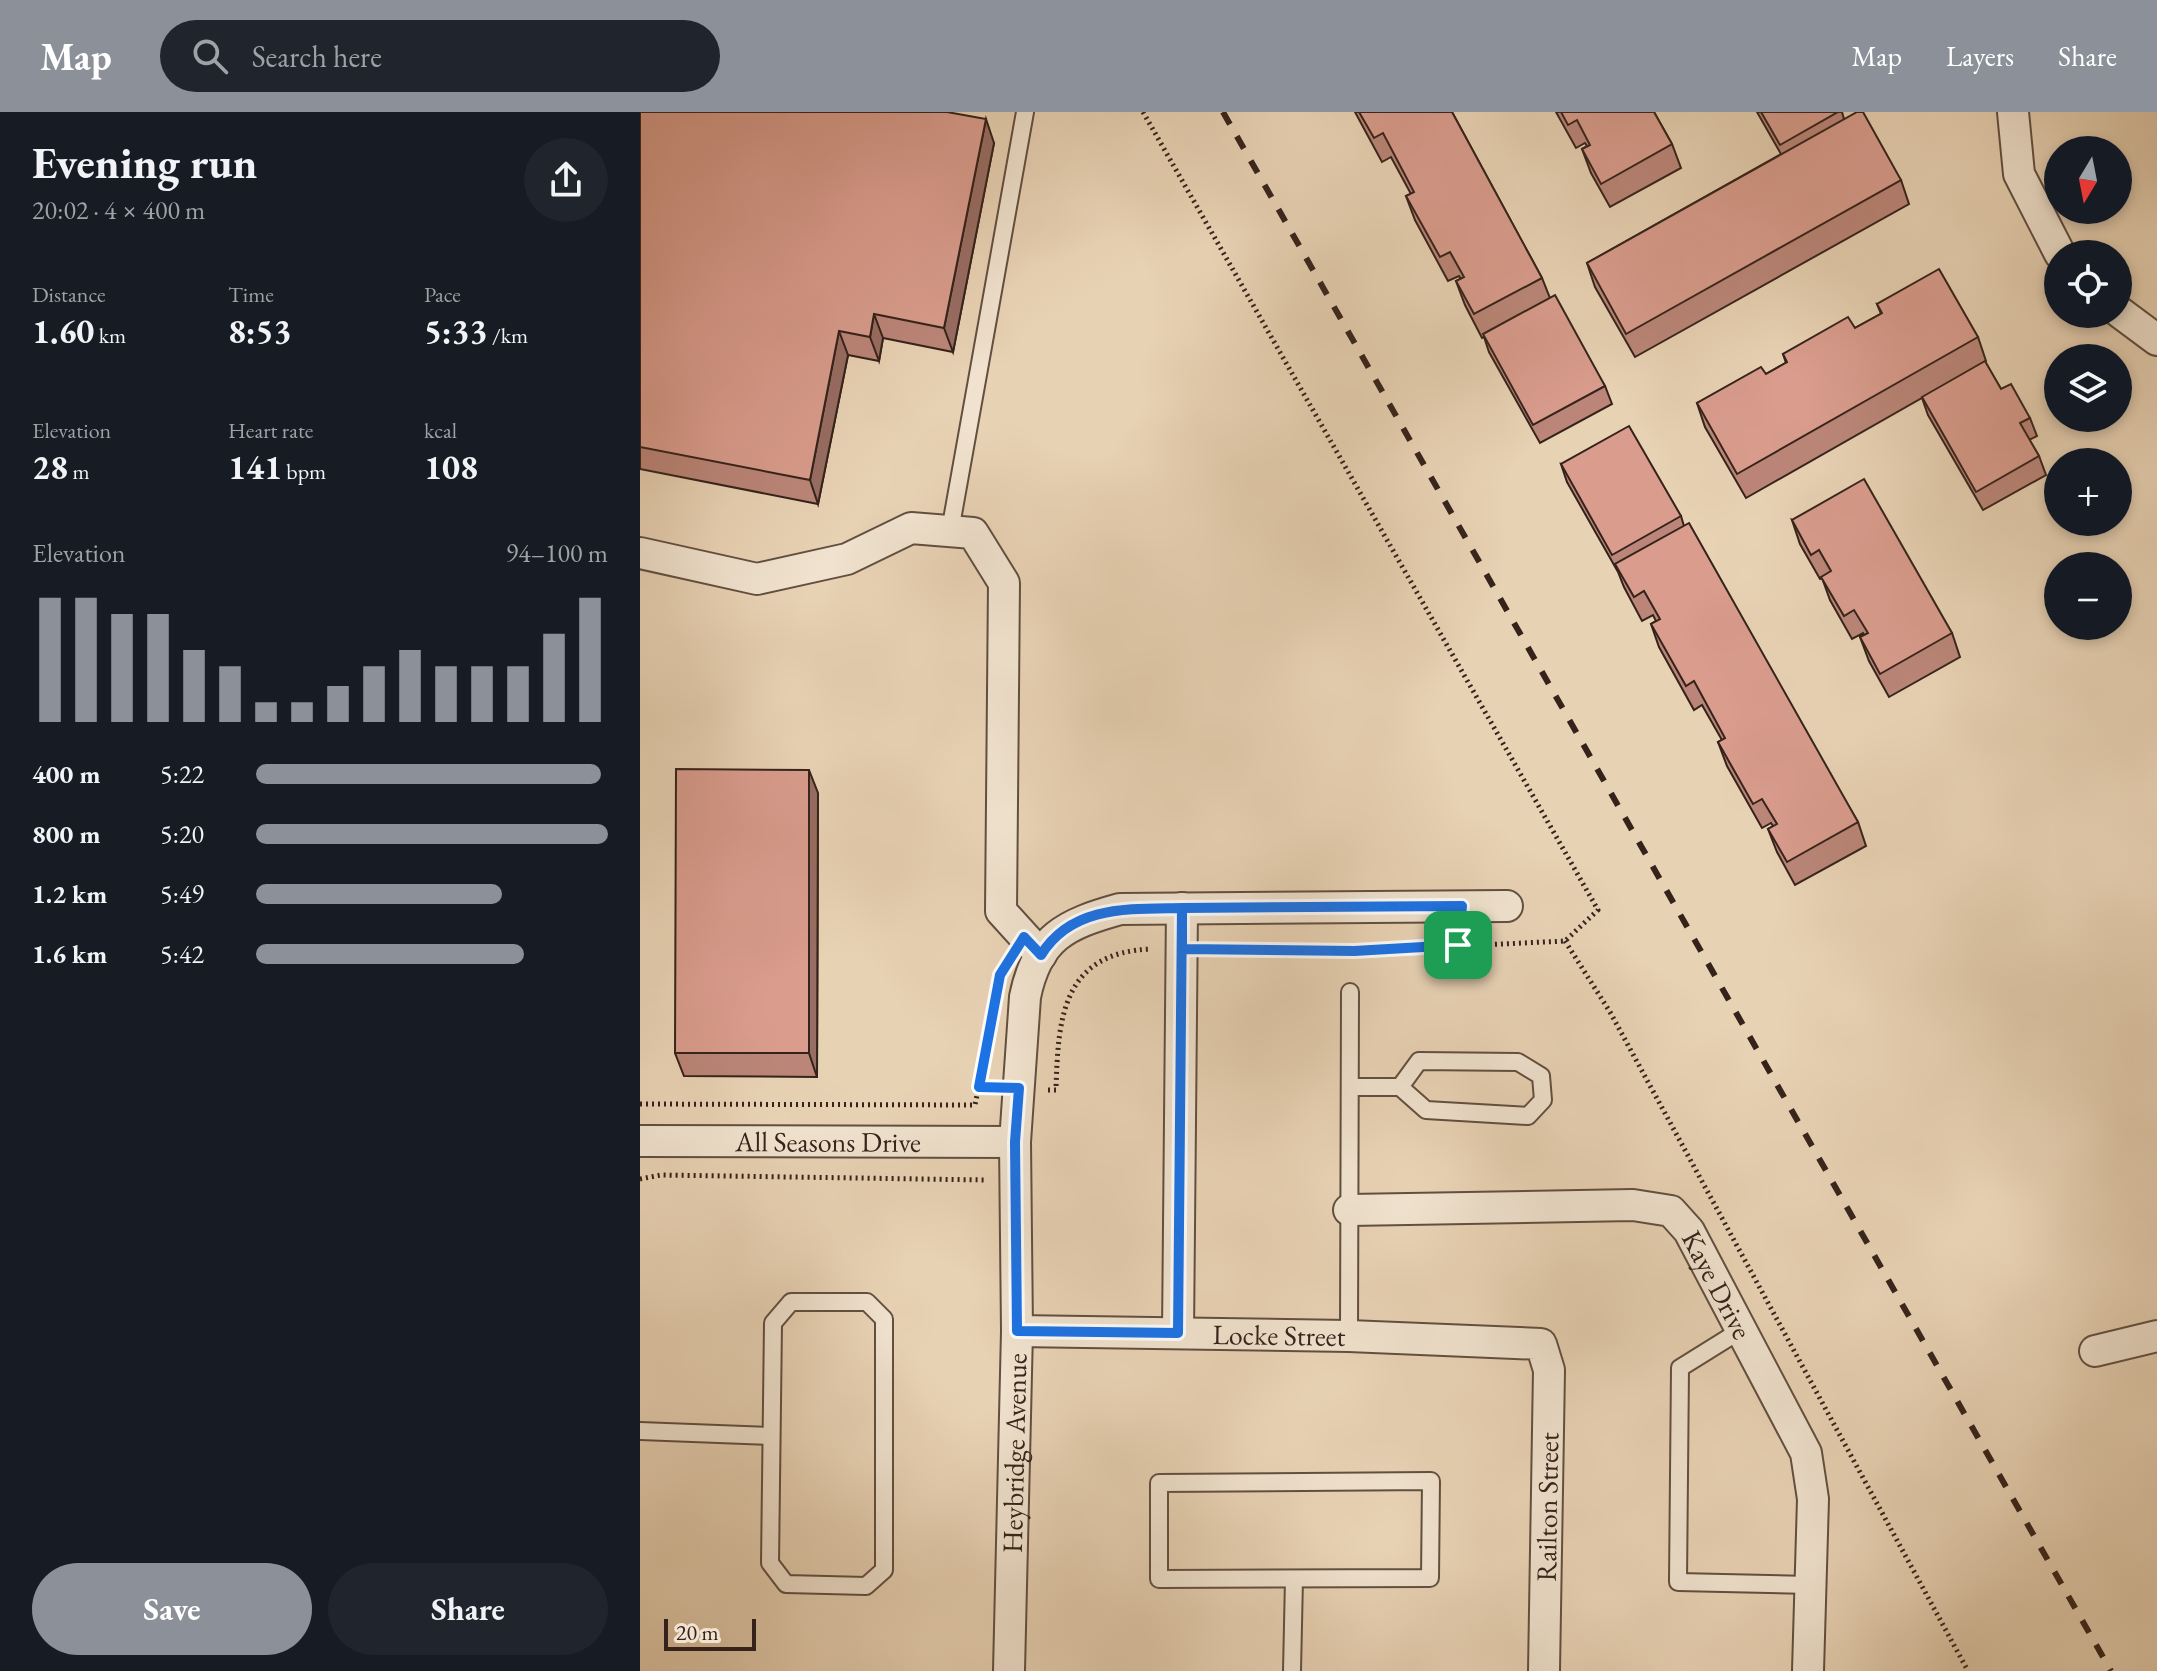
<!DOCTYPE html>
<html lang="en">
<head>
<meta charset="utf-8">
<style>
	body { margin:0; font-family:"EB Garamond",serif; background:#20242c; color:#f1f3f6; height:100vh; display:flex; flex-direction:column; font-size:30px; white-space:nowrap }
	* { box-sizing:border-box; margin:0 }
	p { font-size:26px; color:#9ea1a6 }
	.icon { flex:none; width:44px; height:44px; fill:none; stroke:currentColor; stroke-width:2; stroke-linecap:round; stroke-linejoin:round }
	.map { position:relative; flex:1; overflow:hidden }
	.details { display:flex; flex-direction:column; background:#171b24; width:640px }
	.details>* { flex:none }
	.needle { width:52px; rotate:190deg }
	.tools { position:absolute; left:1404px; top:24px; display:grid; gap:16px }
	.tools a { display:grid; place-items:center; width:88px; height:88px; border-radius:50%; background:#171b24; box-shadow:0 4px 12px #0003; font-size:40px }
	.scale { position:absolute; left:24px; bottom:20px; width:92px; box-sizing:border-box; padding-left:8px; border:4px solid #35231b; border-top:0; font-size:22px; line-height:28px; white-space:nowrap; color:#35231b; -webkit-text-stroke:6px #f0e2ce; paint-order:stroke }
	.pin { position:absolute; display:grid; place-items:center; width:68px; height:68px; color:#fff; margin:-34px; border-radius:16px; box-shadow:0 4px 12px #0006 }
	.round { display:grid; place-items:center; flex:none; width:84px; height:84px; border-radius:42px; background:#20242c }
	.head { display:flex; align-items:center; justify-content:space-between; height:136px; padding:0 32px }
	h1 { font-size:44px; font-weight:700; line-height:60px }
	.figures { display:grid; grid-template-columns:repeat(3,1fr); gap:12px; height:136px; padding:8px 32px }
	.figures div { display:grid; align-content:center }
	.figures b { font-size:34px; font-weight:700 }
	.figures small { font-size:22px; font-weight:400 }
	.figures p { font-size:22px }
	.chart { height:224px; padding:16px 32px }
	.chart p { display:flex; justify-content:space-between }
	.chart svg { width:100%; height:144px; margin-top:8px; stroke:#8c9099; stroke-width:6 }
	.button { display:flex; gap:16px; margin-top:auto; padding:16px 32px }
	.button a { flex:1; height:92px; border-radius:48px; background:#8c9099; color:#fff; font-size:32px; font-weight:700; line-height:92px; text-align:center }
	.button a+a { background:#20242c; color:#f1f3f6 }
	ul { padding:0 32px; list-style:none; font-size:26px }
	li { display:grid; grid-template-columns:128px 96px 1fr; align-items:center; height:60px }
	li i { height:20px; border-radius:10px; background:#8c9099 }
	header { display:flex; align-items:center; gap:48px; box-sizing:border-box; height:112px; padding:0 40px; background:#8c9099; color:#fff }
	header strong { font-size:38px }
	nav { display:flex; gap:44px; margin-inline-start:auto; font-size:28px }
	.search { width:560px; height:72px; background:#20242c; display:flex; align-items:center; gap:20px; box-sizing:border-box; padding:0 28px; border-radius:44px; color:#9ea1a6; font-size:30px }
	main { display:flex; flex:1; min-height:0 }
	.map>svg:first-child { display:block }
</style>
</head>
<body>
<header>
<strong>Map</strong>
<div class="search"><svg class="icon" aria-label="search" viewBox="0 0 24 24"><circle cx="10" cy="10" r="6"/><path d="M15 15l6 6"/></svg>Search here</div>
<nav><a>Map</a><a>Layers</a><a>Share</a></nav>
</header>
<main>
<section class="details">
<div class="head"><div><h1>Evening run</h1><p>20:02 · 4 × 400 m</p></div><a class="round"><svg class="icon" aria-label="share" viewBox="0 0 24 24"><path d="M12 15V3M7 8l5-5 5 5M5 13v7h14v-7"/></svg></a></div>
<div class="figures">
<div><p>Distance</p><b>1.60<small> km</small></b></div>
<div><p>Time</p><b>8:53</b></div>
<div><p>Pace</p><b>5:33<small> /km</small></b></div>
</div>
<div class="figures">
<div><p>Elevation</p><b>28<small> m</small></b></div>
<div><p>Heart rate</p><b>141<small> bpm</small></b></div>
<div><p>kcal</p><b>108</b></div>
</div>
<div class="chart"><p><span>Elevation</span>94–100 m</p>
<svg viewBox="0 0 160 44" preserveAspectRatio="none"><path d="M5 44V6M15 44V6M25 44V11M35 44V11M45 44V22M55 44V27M65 44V38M75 44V38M85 44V33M95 44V27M105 44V22M115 44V27M125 44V27M135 44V27M145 44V17M155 44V6"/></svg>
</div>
<ul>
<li><b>400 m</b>5:22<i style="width:98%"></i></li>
<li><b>800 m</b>5:20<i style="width:100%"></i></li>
<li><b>1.2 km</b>5:49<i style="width:70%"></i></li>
<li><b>1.6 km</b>5:42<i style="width:76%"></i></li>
</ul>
<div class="button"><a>Save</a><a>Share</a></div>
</section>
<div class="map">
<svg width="1517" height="1559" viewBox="0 0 1517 1559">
	<rect width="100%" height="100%" fill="#e8d2b4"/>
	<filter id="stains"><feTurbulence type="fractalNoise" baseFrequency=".0025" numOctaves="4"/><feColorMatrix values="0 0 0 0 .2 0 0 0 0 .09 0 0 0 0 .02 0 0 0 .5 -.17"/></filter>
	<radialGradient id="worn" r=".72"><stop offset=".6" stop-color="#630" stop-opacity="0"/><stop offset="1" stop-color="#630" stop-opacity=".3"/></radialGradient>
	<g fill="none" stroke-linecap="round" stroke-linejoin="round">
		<g stroke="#624f41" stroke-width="20">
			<g id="service">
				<polyline points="310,419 385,0"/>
				<polyline points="710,975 760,975 786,998 888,1004 903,988 901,964 878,950 779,949 760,975"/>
				<polygon points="151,1190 227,1190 244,1207 244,1458 226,1474 146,1472 130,1451 133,1211"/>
				<polyline points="1101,1218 1040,1256 1038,1470 1170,1473"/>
				<polyline points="709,1224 710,880"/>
				<polyline points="0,1319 130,1324"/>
				<polygon points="791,1369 790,1466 519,1467 519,1371"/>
				<polyline points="652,1559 654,1467"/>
			</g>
		</g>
		<g stroke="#624f41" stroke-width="34">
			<g id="minor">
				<polyline points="1373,0 1379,62 1420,142"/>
				<polyline points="1478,199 1517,228"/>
				<polyline points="0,441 117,467 207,447 271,416 333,421 364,471 361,799 401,843"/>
				<path id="s1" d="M0 1029 375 1030"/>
				<path id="s2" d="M709 1098 993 1093 1031 1099 1049 1119 1166 1341 1173 1387 1168 1559"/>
				<path id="s3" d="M377 1219 709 1224 901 1232 909 1258 904 1559"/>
				<polyline points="538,1221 542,796"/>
				<polyline points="1455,1239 1517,1224"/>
				<path id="s4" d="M369 1559 377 1219 375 1030 385 885C397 825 426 812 480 797L867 794"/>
			</g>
		</g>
		<g stroke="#35231b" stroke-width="5" stroke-dasharray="2 4" stroke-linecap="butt">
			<polyline points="503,0 958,798 925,829 714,839 570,837"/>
			<polyline points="925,829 970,900 1328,1559"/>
			<polyline points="339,975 350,975"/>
			<path d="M408 978H416C418 906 422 840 512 837"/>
			<polyline points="0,992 335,993 350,919"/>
			<polyline points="0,1067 21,1063 346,1068"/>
		</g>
		<use href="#service" stroke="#f0e2ce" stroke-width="16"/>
		<use href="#minor" stroke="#f0e2ce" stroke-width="30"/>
		<polyline stroke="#35231b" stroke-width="6" stroke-dasharray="14 14" stroke-linecap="butt" points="583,0 1471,1559"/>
	</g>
	<g fill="#bb8679" stroke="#35231b" stroke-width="2">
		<polygon points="0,0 354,31 313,240 243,226 239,249 208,243 178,392 0,357"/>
		<polygon points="715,0 812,0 902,166 910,186 965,274 972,292 900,331 849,240 844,225 842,226 825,193 816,169 821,167 819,164 808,169 775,108 766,84 771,82 751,45 742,50"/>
		<polygon points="916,0 1014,0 1032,32 1041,56 970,95 951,61 942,37 947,34 945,31 936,36"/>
		<polygon points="1117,0 1202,0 1204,7 1261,68 1269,92 995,245 955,175 947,151 1141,42"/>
		<polygon points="1237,192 1338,225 1346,249 1345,250 1361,277 1390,306 1397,324 1389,328 1399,344 1406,363 1343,398 1288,303 1282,286 1106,386 1065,315 1057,291 1126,262 1146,251 1143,242 1215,216 1241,202"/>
		<polygon points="921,352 1041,404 1044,414 1218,710 1226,734 1155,773 1137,740 1128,717 1133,714 1131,711 1122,716 1087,654 1078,630 1082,628 1062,593 1054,598 1019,535 1011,512 1016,509 1013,503 1002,509 984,475 978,460 927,370"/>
		<polygon points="1152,408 1312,521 1320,545 1249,585 1229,549 1220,525 1224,523 1223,521 1212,527 1190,488 1182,466 1180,467 1160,432"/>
		<polygon points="178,681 177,965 44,964 35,941"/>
	</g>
	<g fill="#986d63" stroke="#35231b" stroke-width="2">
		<polygon points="346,7 354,31 313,240 304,216"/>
		<polygon points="234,202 243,226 239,249 230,225"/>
		<polygon points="199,219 208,243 178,392 170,368"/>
		<polygon points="169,658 178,681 177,965 169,941"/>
	</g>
	<g fill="#d99c8d" stroke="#35231b" stroke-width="2">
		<polygon points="0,0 307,0 346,7 304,216 234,202 230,225 199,219 170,368 0,335"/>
		<polygon points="719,0 812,0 902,166 834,202 816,169 824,165 810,140 800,145 766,84 774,80 743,21 734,26"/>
		<polygon points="921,0 1014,0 1032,32 961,72 942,37 950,33 937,8 928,13"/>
		<polygon points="1121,0 1198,0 1140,33"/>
		<polygon points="1217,0 1223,0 1261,68 986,222 947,151"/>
		<polygon points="1299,157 1338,225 1097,362 1057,291 1121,255 1126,262 1147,250 1143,242 1208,205 1215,216 1242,201 1237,192"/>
		<polygon points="915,183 965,274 893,313 843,222"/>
		<polygon points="1345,249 1361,277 1371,272 1390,306 1380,311 1399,344 1336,380 1282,285"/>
		<polygon points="989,314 1041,404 972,443 921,352"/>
		<polygon points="1224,367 1312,521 1240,562 1220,525 1228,521 1214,498 1204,504 1181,465 1191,459 1179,438 1171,443 1152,408"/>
		<polygon points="1049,411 1218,710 1147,750 1128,717 1137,712 1122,687 1113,692 1078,630 1085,626 1054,569 1046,574 1011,512 1020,507 1004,479 994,485 975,452"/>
		<polygon points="36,657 169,658 169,941 35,941"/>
	</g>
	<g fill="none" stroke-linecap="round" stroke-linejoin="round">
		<g stroke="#fff" stroke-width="16">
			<path id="route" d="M818 833 714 839 542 837V796C489 797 432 793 401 843L384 825 360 863 339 975 379 976 375 1030 377 1219 538 1221C540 1079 541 937 542 796L822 794 818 833"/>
		</g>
		<use href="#route" stroke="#1a73e8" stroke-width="10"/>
	</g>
	<g text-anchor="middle" stroke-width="6" stroke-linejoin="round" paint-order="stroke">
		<g font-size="28" fill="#35231b" stroke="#f0e2ce">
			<text dy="10" stroke="none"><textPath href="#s1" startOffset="188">All Seasons Drive</textPath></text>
			<text dy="10" stroke="none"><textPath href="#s2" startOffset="410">Kaye Drive</textPath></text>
			<text dy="10" stroke="none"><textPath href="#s3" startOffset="262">Locke Street</textPath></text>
			<text dy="10" stroke="none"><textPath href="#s4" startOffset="218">Heybridge Avenue</textPath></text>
			<text transform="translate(907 1395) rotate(-89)" y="10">Railton Street</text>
		</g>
	</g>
	<rect width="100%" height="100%" filter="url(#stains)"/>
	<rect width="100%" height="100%" fill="url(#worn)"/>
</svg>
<div class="tools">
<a><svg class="needle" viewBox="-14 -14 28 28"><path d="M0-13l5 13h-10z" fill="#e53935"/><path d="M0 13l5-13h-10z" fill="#9ea1a6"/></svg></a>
<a><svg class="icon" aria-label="locate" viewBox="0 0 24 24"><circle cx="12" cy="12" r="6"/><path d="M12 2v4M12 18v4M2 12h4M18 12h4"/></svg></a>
<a><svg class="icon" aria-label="layers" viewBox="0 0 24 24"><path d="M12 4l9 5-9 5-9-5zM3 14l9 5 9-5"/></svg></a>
<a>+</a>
<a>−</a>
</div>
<div class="scale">20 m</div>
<div class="pin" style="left:818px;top:833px;background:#1e9e55"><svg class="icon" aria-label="arrive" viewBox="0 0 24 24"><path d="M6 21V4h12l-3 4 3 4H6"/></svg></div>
</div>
</main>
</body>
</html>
